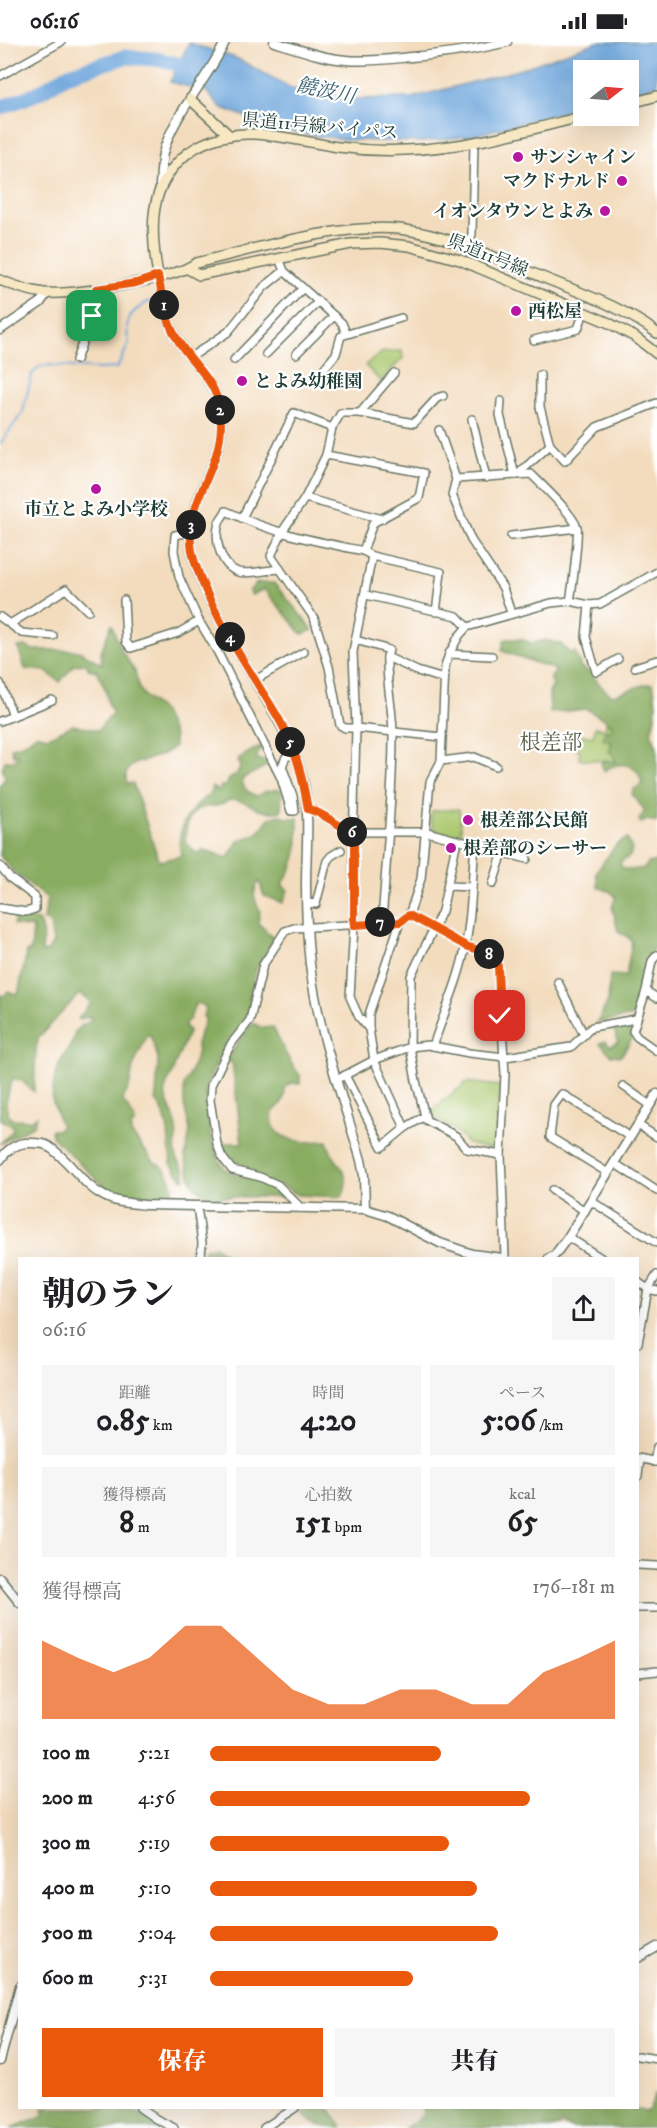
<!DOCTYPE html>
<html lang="ja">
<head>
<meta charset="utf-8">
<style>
	body { margin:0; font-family:"IM FELL DW Pica","Noto Serif JP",serif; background:#f6f6f6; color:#202124; height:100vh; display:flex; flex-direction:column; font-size:22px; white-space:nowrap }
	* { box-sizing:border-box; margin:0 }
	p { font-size:20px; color:#757577 }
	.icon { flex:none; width:33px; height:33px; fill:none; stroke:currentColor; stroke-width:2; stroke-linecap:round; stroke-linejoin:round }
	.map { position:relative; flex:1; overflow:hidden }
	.sheet { position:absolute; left:18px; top:1215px; width:621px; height:852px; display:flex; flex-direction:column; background:#fff; border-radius:0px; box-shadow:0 6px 24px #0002 }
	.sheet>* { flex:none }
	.needle { width:39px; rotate:73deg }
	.buttons { position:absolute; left:573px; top:18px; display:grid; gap:12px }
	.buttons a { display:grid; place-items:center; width:66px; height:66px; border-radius:0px; background:#fff; box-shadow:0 6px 24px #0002; font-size:30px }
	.pin { position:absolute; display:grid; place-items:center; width:51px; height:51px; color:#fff; margin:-26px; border-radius:12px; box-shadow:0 3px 9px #0006 }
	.km { position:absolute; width:30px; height:30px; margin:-15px; border-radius:50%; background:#222; color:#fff; font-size:16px; line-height:30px; text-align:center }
	.round { display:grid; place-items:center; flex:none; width:63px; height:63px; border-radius:0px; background:#f6f6f6 }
	.head { display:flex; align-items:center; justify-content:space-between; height:102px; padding:0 24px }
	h1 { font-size:33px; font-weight:800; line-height:45px }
	.stats { display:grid; grid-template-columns:repeat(3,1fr); gap:9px; height:102px; padding:6px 24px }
	.stats div { display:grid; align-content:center; border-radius:0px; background:#f6f6f6; text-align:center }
	.stats b { font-size:30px; font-weight:800 }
	.stats small { font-size:16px; font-weight:400 }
	.stats p { font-size:16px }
	.chart { height:168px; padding:12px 24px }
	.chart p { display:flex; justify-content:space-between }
	.chart svg { width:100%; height:108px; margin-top:6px; fill:#ea580c; opacity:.7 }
	.cta { display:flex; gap:12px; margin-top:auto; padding:12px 24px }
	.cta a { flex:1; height:69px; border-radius:0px; background:#ea580c; color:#fff; font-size:24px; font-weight:800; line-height:69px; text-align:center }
	.cta a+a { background:#f6f6f6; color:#202124 }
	ul { padding:0 24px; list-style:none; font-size:20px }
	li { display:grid; grid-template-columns:96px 72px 1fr; align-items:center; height:45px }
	li i { height:15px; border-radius:8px; background:#ea580c }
	.status { display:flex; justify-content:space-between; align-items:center; height:42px; padding:0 30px; background:#fff; direction:ltr }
	.status svg { height:16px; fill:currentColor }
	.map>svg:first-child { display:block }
</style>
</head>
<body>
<div class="status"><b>06:16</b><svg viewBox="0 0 49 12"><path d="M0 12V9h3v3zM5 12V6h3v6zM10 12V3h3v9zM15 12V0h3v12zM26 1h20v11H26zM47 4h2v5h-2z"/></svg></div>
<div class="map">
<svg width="657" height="2086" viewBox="0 0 657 2086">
	<rect width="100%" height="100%" fill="#fff"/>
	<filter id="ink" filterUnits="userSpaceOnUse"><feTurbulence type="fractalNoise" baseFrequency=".0167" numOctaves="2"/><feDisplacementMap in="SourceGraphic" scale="12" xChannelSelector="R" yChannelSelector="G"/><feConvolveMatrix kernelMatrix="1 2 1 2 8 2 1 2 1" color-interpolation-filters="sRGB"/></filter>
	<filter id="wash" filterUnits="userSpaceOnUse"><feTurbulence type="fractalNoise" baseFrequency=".008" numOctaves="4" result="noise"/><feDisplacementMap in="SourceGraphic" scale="24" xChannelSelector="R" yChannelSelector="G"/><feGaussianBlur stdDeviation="1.35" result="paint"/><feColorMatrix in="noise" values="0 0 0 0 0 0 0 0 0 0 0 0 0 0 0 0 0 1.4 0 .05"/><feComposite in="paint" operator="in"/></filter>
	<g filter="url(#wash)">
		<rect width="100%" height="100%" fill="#f3dcbd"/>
		<g fill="#abc86e" stroke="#658251" stroke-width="1.5">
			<polygon points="402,309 403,316 380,339 365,323 383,310"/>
			<path d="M606 680 612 682C609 694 611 708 617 720L579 717 580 708 574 707 575 694H583V693L593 695 595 685 605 687Z"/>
			<polygon points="459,767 462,795 434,788 431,779 432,769"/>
			<polygon points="467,1040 500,1044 495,1108 468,1102 456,1089 436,1077 431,1069"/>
		</g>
		<g fill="#88ac61" stroke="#54744a" stroke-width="1.5">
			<polygon points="257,541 274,541 313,588 302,592 264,547 252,553 249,549"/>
			<path d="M111 583H112L121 608 135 629 139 646 144 654 162 669 174 694V704C157 723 119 713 127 742L133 741 159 819 182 814C173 786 191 765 212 750V745L219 749 221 744H226L229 737 236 733 241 723 238 720 239 716 260 704 261 706 257 714 258 718H269L268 723 242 737C243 747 248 751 257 754L266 749 281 747 282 751 281 769C257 774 252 758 232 758 227 758 224 762 219 763 214 765 207 764 201 766 188 769 184 790 186 801L199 813 202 808 228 816 238 799 258 791 269 776 281 773 286 776H298C298 808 300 815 282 843L288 848 283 861 264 854 260 842 258 840C252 854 254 856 260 869L258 881 274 896 256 928 247 977 225 1004 206 1044 205 1052 206 1053C208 1074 210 1117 229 1130 236 1135 248 1135 257 1136 240 1127 227 1121 221 1101H242L232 1020H226L237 1001 252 981 263 986 273 985C278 996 292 1025 300 1033V1042L291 1041 285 1046C285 1058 282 1062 273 1070 267 1101 306 1101 327 1099 332 1123 355 1127 342 1155L298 1153 282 1143 271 1144 282 1152V1155H209L195 1145 191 1137 185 1115 190 1088 184 1063V1043L188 1036 198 1009 196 1002 205 977 203 974 206 965 199 961 195 962 190 977 185 981V986L189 988 174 1025C174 1035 164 1040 165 1051 167 1064 176 1074 177 1087 177 1096 173 1107 177 1116 181 1124 186 1127 185 1137L181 1136 171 1121 168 1089 164 1072 156 1058 158 1016 150 993H147L133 1025 129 1046 124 1054 123 1059 134 1076 135 1081 131 1085V1091L154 1120C167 1124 175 1142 172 1155L134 1154 106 1146 52 1095 51 1088H57L61 1085 52 1057 54 1039 60 1020 73 999 75 990 80 984 91 979 90 974 79 978 78 977 91 961 80 951 39 995 36 1006 34 1050 21 1038 13 1037C8 1051 1 1065 12 1077L30 1078 37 1074 34 1083 0 1102 13 1088V1084L8 1082 0 1076V953L5 954 7 950 18 952 27 909H31L33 886 13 883 15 875 38 879C44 888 43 899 42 910L48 909 53 900 50 881 44 878 47 856 16 832 0 814V743L6 735C2 729 1 726 5 719L15 718 17 715 18 712 13 713 11 705 23 702 36 692 48 695 73 683 98 688 113 670 109 665 105 647 97 629 88 627 87 622 74 623 60 640 45 629 25 627 18 605 25 604 33 608H73L81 610 102 622 101 610Z"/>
			<path d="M507 597H520L532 601 545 598 561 602 569 611 575 610 581 626C595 629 598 647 613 653L646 642H653C657 661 657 671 651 690L657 705V780L648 778 641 781 639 778 645 769 632 752 633 748 642 742C638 720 620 718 604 729L601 721 602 719 616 720 612 711 609 710 612 699 603 697 605 689 610 690 612 682 606 680V678L586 667 550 671 549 650 553 644 550 637 556 628 502 609 504 598Z"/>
			<path d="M627 796 632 807 630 814 620 821 622 826 631 828 645 826 648 821 657 819V902C636 925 650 954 633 974L597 981 608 959 610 933 626 934 632 900 628 895 618 889 612 865 616 855 611 850 598 845 596 830 616 803Z"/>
			<polygon points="630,982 629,987 632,997 621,1014 611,1013 600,1001 605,999 610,1004 618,1000 614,987"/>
			<polygon points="214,1204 231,1216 204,1216 204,1208"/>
			<polygon points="657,2050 657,2086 572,2086 562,2083 550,2086 405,2086 422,2074 424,2066 634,2066 645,2070 649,2068"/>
			<polygon points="43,2066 130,2066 160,2083 160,2086 12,2086 44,2073"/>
			<path d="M298 2066H330L342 2086C322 2086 310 2083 298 2066Z"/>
		</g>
		<polygon fill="#6da5db" stroke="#467188" stroke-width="1.5" points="597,0 657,0 657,43 629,52 628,28 584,28 583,65 471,94 421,100 349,98 310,93 275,86 220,65 206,49 170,40 189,1 236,16 291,46 345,57 411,56 515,29"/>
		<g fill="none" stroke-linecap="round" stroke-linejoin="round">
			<path stroke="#6da5db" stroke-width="2" d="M0 402 23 370 32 332 39 325 47 323 99 327 117 326 129 301C123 277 130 269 152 258"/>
			<polyline stroke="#6da5db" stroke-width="15" points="0,66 38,51 69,32 125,15 156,17 198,27"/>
		</g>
	</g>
	<g filter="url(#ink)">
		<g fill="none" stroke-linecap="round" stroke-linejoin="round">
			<g stroke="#697564" stroke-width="10">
				<g id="minor">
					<polyline points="0,34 61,0"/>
					<polyline points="468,205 472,192 474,101"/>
					<polyline points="279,216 284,229 342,281 346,291"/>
					<polyline points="534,298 578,287 584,270"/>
					<polyline points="266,312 318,260"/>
					<polyline points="296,312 334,274"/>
					<polyline points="191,315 228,290 264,245 284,229"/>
					<polyline points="76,318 94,268 96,247"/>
					<polyline points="234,318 303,246"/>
					<polyline points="322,329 336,312 341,294 401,276"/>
					<polyline points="540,333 540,365 550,403 565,419 597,385 657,361"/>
					<polyline points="501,359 500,373 515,433"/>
					<polyline points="360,371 394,331"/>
					<polyline points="472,377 486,436"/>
					<polyline points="332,386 341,371 360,371 414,381 437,356 443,354"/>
					<polyline points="439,388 456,437 452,453 471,498 503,546 511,571"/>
					<polyline points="326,413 424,431 419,456 373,481 363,509"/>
					<polyline points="517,433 550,403"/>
					<path d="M456 437 531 432C543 444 571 470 577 485 579 493 572 549 570 559"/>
					<polyline points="305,456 382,477"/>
					<path d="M242 476 226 469C224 473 220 477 219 481 214 497 220 524 238 530 249 533 267 528 280 527"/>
					<polyline points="190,490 175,493 174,509 179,535 199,579 217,609 281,736 291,769 295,769 293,754 282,724 286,715 295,712"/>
					<polyline points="511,494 577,486"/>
					<polyline points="372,514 441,530 436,570"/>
					<polyline points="366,553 457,574 467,585"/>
					<polyline points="124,558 126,600 131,606 178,591 199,579"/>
					<polyline points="589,563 586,595 596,630 618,617"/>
					<polyline points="0,575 22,591 53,594"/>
					<polyline points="10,582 66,547 88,569"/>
					<polyline points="356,598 389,608 387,615 417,629 444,637"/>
					<polyline points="449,612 492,614"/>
					<polyline points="635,625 657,618"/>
					<polyline points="255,638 304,610"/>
					<polyline points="0,641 13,674 0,679"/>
					<polyline points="13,674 52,658"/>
					<polyline points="441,719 474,715 496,724"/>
					<path d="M308 767C325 771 337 785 354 790H427L527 817"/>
					<polyline points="457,798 442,869 411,934 410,1005 416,1039 426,1078 456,1094 467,1107 501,1113"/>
					<polyline points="0,824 10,836 35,855 35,867 26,870 0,866"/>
					<polyline points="493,842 503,810"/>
					<polyline points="448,844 472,845"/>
					<polyline points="307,861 316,862 327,819 331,814 341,808"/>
					<polyline points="409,873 466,904 491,912 498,924 505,1032 501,1113 505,1216"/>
					<path d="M382 880C386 818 393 755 393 693 393 667 386 641 387 615"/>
					<polyline points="400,880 369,972 369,987 374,1018 410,1005 428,1003 469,1011 505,1015 571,1005 592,985 636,977"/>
					<polyline points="657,913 652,919 646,949 633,989 637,995 657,1009"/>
					<polyline points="558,940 584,993"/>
					<polyline points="646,949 657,956"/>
					<path d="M369 987 359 975 350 955 354 883 353 806 356 686 353 610 372 514 363 509C322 500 280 493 242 476L294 371 332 386 326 413 305 456 282 490 271 514 314 576 329 625 340 683 345 686H356L442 695"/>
					<path d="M433 1004C444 970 460 937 466 901 472 869 472 836 475 803"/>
					<polyline points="345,1033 382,1105 405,1086 425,1074"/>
					<polyline points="336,1038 374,1018 405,1086"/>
					<polyline points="623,1044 650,1063"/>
					<polyline points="638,1083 657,1095"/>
					<polyline points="614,1121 657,1149"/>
					<polyline points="608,1131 550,1095 554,1063 562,1052 630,1095"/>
					<polyline points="552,1148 585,1169"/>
					<polyline points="591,1159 657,1201"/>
					<polyline points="197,1164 202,1201 201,1216"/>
					<polyline points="301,1166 278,1143 260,1135 232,1128 222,1115 217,1102 210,1058 211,1043 231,1002 250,978 263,923 285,889 294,886 400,880 409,873 421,837 430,740 441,719 445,625 449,612 459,594 467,585 551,561 570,559 589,563 600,562 657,530"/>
					<polyline points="568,1195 601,1216"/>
					<polyline points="638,1240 648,1247 657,1249"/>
					<polyline points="638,1301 648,1247 657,1233"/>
					<polyline points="638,1416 657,1420"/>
					<polyline points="654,1420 657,1405"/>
					<polyline points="638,1434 640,1417"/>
					<polyline points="638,1523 657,1524"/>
					<polyline points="638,1566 657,1566"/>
					<polyline points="638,1631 657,1629"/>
					<polyline points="638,2014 657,2017"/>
					<polyline points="140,2066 156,2077 174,2086"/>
					<polyline points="264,2086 295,2066"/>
				</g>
			</g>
			<g stroke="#697564" stroke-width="11">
				<g id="tertiary">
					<path d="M274 0C298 7 321 16 346 18 367 20 390 17 411 15 443 12 475 8 507 0"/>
					<path d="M160 143C161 132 161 121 163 111 175 69 208 38 225 0"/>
					<path d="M158 234C163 254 165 276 175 293 191 324 217 335 221 374 226 427 177 462 194 519 206 558 233 602 254 637 274 672 296 703 304 743 310 776 306 809 306 842 306 869 307 896 310 922 318 990 342 1054 361 1118L364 1134 365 1167"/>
					<polyline points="0,288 40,261 47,251"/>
					<path d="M0 1118C6 1109 14 1102 26 1101 33 1101 42 1100 48 1104 69 1117 82 1143 104 1154 116 1161 131 1161 145 1163L365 1167 388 1174 440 1201 472 1212 502 1216"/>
					<polyline points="549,1216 554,1214 568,1195 657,1052"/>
					<polyline points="0,1536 20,1561"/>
					<polyline points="638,1916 657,1905"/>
					<polyline points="0,2019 20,1944"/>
				</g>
			</g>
			<g stroke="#697564" stroke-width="12">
				<g id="secondary">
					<polyline points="190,57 230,94"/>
					<polyline points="628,62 657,54"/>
					<polyline points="188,227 199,233 351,202 380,201 409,204 460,218 607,280 635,295 657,312"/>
					<path d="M158 234C150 187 147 143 189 110 207 97 231 91 253 92 281 93 310 101 338 105 360 108 384 109 406 108 467 106 525 89 584 74"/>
					<path d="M0 238C14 244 29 249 44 251 75 253 173 238 196 221 256 207 339 181 399 187 449 193 496 216 542 235 581 251 623 265 657 291"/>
				</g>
			</g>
			<use href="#minor" stroke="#fff" stroke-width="7"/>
			<use href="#tertiary" stroke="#fff" stroke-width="8"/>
			<use href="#secondary" stroke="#f7e8c3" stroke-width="9"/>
		</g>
	</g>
	<g fill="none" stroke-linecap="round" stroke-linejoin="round" filter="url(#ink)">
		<g stroke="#fff" stroke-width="12">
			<path id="route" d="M92 274 95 263 96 247 136 241 158 234C163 255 165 277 176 295 194 328 221 337 221 382 221 433 177 466 195 521 208 561 233 603 255 638 265 655 277 671 285 689 298 713 303 740 308 767 325 771 337 785 354 790V883L400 880 409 873 466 904 491 912 498 924 500 974"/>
		</g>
		<use href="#route" stroke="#ea580c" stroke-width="8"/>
	</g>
	<g fill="#b5179e" stroke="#fff" stroke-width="2">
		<circle cx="518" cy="115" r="6"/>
		<circle cx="622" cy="139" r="6"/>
		<circle cx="605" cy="169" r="6"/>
		<circle cx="516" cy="269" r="6"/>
		<circle cx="242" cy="339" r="6"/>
		<circle cx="96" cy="447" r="6"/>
		<circle cx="468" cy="778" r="6"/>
		<circle cx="451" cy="806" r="6"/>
	</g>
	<g text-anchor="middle" stroke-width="4.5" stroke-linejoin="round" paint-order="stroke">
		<g font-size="18" fill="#1f3d34" stroke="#fff">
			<text transform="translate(320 84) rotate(5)" y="6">県道11号線バイパス</text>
			<text transform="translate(488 213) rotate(22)" y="6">県道11号線</text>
		</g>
		<g font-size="18" font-weight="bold" fill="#1f3d34" stroke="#fff" text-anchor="start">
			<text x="530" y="121">サンシャイン</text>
			<text x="610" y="145" text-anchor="end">マクドナルド</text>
			<text x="593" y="175" text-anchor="end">イオンタウンとよみ</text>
			<text x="528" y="275">西松屋</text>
			<text x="254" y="345">とよみ幼稚園</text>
			<text x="96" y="473" text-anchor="middle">市立とよみ小学校</text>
			<text x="480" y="784">根差部公民館</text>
			<text x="463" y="812">根差部のシーサー</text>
		</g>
		<g font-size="20" font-style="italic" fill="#3a616e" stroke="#fff">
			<text transform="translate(326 48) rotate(12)" y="7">饒波川</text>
		</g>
		<g font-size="21" fill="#5c6049" stroke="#fff">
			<text x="551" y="707">根差部</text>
		</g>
	</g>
</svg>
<div class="buttons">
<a><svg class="needle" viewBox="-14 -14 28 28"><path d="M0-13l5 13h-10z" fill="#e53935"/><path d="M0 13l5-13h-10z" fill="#757577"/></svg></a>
</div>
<div class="pin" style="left:92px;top:274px;background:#1e9e55"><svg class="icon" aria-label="arrive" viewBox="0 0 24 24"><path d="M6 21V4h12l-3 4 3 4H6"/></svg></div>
<div class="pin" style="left:500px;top:974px;background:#d93025"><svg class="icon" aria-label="check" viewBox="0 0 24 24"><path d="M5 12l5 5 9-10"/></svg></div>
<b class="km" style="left:164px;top:263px">1</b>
<b class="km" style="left:220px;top:368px">2</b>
<b class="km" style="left:191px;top:483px">3</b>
<b class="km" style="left:230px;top:595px">4</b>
<b class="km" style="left:290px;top:700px">5</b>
<b class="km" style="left:352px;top:790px">6</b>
<b class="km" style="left:380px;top:880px">7</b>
<b class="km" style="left:489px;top:912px">8</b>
<section class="sheet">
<div class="head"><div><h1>朝のラン</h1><p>06:16</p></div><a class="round"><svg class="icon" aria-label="share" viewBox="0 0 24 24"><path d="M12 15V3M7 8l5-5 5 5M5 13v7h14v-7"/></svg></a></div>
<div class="stats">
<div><p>距離</p><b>0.85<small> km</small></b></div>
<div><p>時間</p><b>4:20</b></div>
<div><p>ペース</p><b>5:06<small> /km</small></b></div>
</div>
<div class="stats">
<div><p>獲得標高</p><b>8<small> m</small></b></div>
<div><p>心拍数</p><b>151<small> bpm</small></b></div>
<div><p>kcal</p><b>65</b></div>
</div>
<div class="chart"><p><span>獲得標高</span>176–181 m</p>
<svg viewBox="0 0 160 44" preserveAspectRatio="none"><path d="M0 44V12L10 19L20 25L30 19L40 6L50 6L60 19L70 32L80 38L90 38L100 32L110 32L120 38L130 38L140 25L150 19L160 12V44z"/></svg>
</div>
<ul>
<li><b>100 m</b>5:21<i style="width:57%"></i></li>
<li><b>200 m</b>4:56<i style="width:79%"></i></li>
<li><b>300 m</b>5:19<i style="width:59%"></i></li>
<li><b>400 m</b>5:10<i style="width:66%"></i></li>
<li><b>500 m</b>5:04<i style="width:71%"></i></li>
<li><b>600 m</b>5:31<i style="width:50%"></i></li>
</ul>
<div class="cta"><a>保存</a><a>共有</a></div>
</section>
</div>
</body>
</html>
